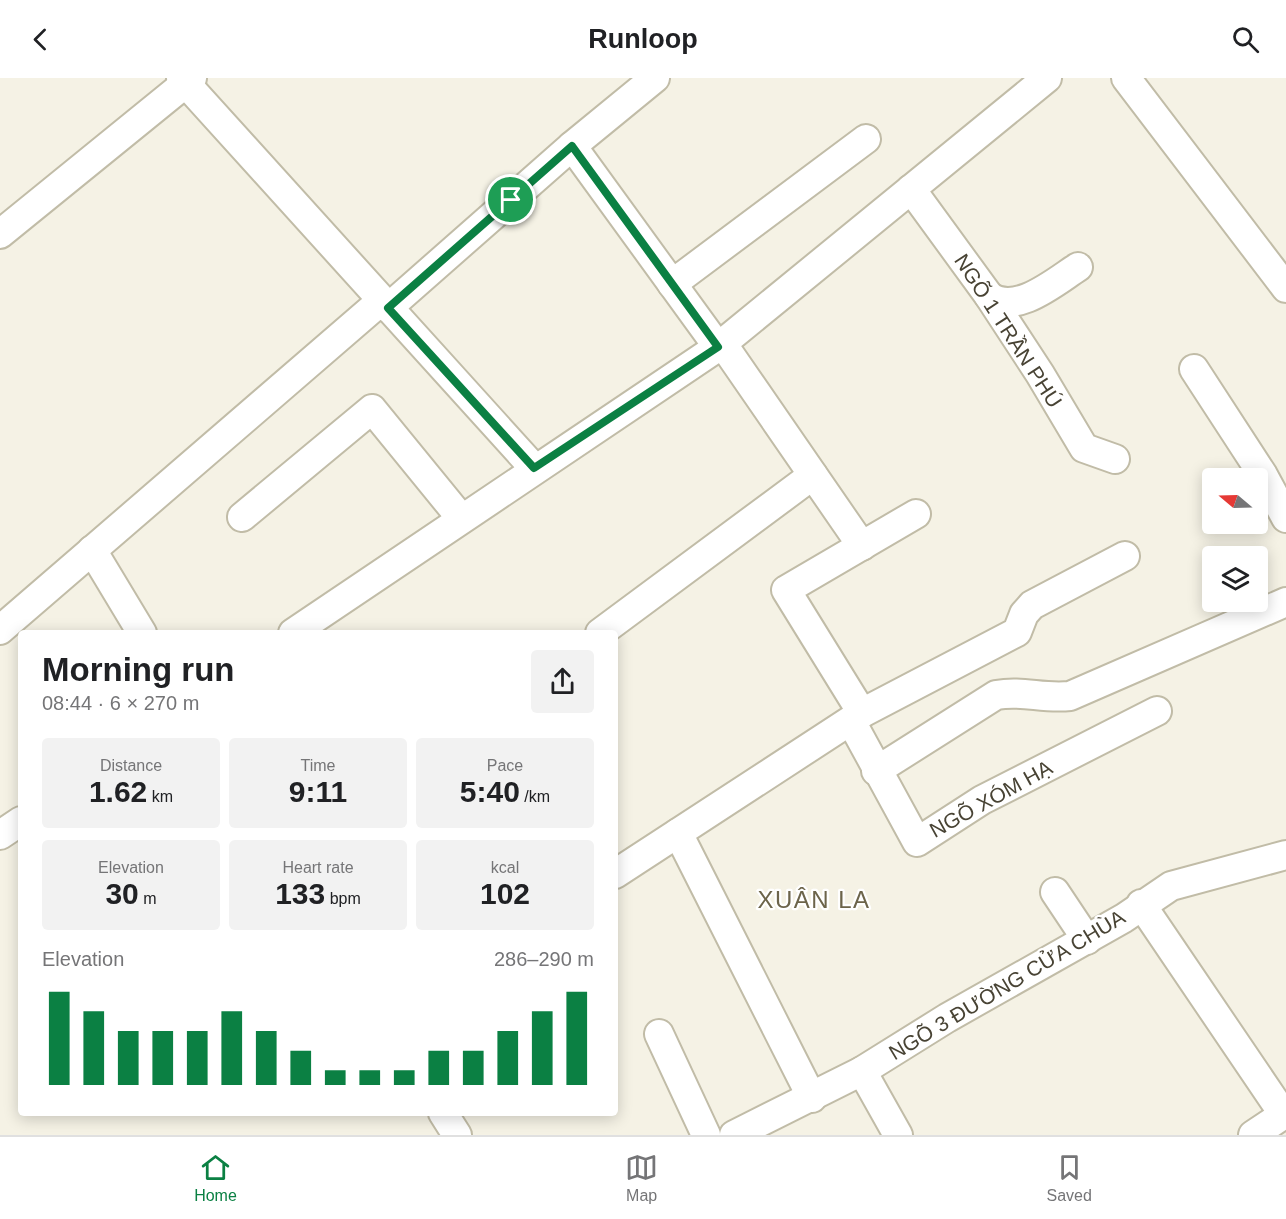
<!DOCTYPE html>
<html lang="en">
<head>
<meta charset="utf-8">
<style>
	body { margin:0; font-family:Helvetica,sans-serif; background:#f2f2f2; color:#202124; height:100vh; display:flex; flex-direction:column; font-size:22px; white-space:nowrap }
	* { box-sizing:border-box; margin:0 }
	p { font-size:20px; color:#757577 }
	.icon { flex:none; width:33px; height:33px; fill:none; stroke:currentColor; stroke-width:2; stroke-linecap:round; stroke-linejoin:round }
	.map { position:relative; flex:1; overflow:hidden }
	.panel { position:absolute; left:18px; top:552px; width:600px; height:486px; display:flex; flex-direction:column; background:#fff; border-radius:6px; box-shadow:0 3px 15px #0003 }
	.panel>* { flex:none }
	.needle { width:39px; rotate:289deg }
	.fabs { position:absolute; left:1202px; top:390px; display:grid; gap:12px }
	.fabs a { display:grid; place-items:center; width:66px; height:66px; border-radius:6px; background:#fff; box-shadow:0 3px 15px #0003; font-size:30px }
	.pin { position:absolute; display:grid; place-items:center; width:51px; height:51px; color:#fff; margin:-26px; border:3px solid #fff; border-radius:50%; box-shadow:0 2px 6px #0007 }
	.round { display:grid; place-items:center; flex:none; width:63px; height:63px; border-radius:6px; background:#f2f2f2 }
	.headline { display:flex; align-items:center; justify-content:space-between; height:102px; padding:0 24px }
	h1 { font-size:33px; font-weight:700; line-height:45px }
	.metrics { display:grid; grid-template-columns:repeat(3,1fr); gap:9px; height:102px; padding:6px 24px }
	.metrics div { display:grid; align-content:center; border-radius:6px; background:#f2f2f2; text-align:center }
	.metrics b { font-size:30px; font-weight:700 }
	.metrics small { font-size:16px; font-weight:400 }
	.metrics p { font-size:16px }
	.chart { height:168px; padding:12px 24px }
	.chart p { display:flex; justify-content:space-between }
	.chart svg { width:100%; height:108px; margin-top:6px; stroke:#0b8043; stroke-width:6 }
	header { display:flex; justify-content:space-between; align-items:center; height:78px; padding:0 24px; background:#fff; font-size:27px; font-weight:700 }
	.menu { display:flex; justify-content:space-around; align-items:center; height:84px; border-top:2px solid #e0e0e0; background:#fff; font-size:16px; color:#757577 }
	.menu a { display:grid; justify-items:center; gap:3px }
	.menu .selected { color:#0b8043 }
	.map>svg:first-child { display:block }
</style>
</head>
<body>
<header><svg class="icon" aria-label="back" viewBox="0 0 24 24"><path d="M15 5l-7 7 7 7"/></svg>Runloop<svg class="icon" aria-label="search" viewBox="0 0 24 24"><circle cx="10" cy="10" r="6"/><path d="M15 15l6 6"/></svg></header>
<div class="map">
<svg width="1286" height="1057" viewBox="0 0 1286 1057">
	<rect width="100%" height="100%" fill="#f5f2e5"/>
	<g fill="none" stroke-linecap="round" stroke-linejoin="round">
		<g stroke="#c1bca7" stroke-width="32">
			<g id="minor">
				<polyline points="181,0 534,390"/>
				<polyline points="1126,0 1286,210"/>
				<polyline points="572,68 718,269"/>
				<polyline points="911,111 989,218 1040,296 1084,370 1115,381"/>
				<polyline points="0,156 192,0"/>
				<polyline points="672,206 866,61"/>
				<path d="M989 218C1016 238 1056 203 1078 189"/>
				<polyline points="388,230 572,68 655,0"/>
				<polyline points="722,265 862,468"/>
				<polyline points="1194,291 1263,397 1286,440"/>
				<polyline points="242,439 372,331 461,440"/>
				<polyline points="92,472 142,555"/>
				<polyline points="0,552 381,223"/>
				<polyline points="293,555 718,269 1047,0"/>
				<polyline points="600,555 813,397"/>
				<polyline points="862,635 786,512 916,436"/>
				<polyline points="851,643 917,764 982,722 1157,633"/>
				<path d="M876 693 996 617C1024 612 1041 621 1070 618L1286 524"/>
				<polyline points="678,755 812,1020"/>
				<polyline points="0,757 21,743"/>
				<polyline points="615,796 862,635 1017,554 1024,536 1032,527 1125,478"/>
				<polyline points="1055,814 1087,862"/>
				<polyline points="1141,826 1284,1037"/>
				<polyline points="659,956 706,1057"/>
				<polyline points="862,993 898,1057"/>
				<polyline points="443,1035 457,1057"/>
				<polyline points="734,1057 862,993 947,940 1124,840 1171,808 1286,777"/>
				<polyline points="1253,1057 1286,1035"/>
			</g>
		</g>
		<use href="#minor" stroke="#fff" stroke-width="28"/>
	</g>
	<g fill="none" stroke-linecap="round" stroke-linejoin="round">
		<g stroke="#fff" stroke-width="12">
			<polygon id="route" points="572,68 718,269 534,390 388,230"/>
		</g>
		<use href="#route" stroke="#0b8043" stroke-width="8"/>
	</g>
	<g text-anchor="middle" stroke-width="4.5" stroke-linejoin="round" paint-order="stroke">
		<g font-size="21" fill="#484334" stroke="#fff">
			<text transform="translate(1008 253) rotate(57)" y="7">NGÕ 1 TRẦN PHÚ</text>
			<text transform="translate(991 721) rotate(-29)" y="7">NGÕ XÓM HẠ</text>
			<text transform="translate(1007 907) rotate(-31)" y="7">NGÕ 3 ĐƯỜNG CỬA CHÙA</text>
		</g>
		<g font-size="24" letter-spacing="1.5" fill="#6c644a" stroke="#fff">
			<text x="814" y="830">XUÂN LA</text>
		</g>
	</g>
</svg>
<div class="fabs">
<a><svg class="needle" viewBox="-14 -14 28 28"><path d="M0-13l5 13h-10z" fill="#e53935"/><path d="M0 13l5-13h-10z" fill="#757577"/></svg></a>
<a><svg class="icon" aria-label="layers" viewBox="0 0 24 24"><path d="M12 4l9 5-9 5-9-5zM3 14l9 5 9-5"/></svg></a>
</div>
<div class="pin" style="left:511px;top:122px;background:#1e9e55"><svg class="icon" aria-label="arrive" viewBox="0 0 24 24"><path d="M6 21V4h12l-3 4 3 4H6"/></svg></div>
<section class="panel">
<div class="headline"><div><h1>Morning run</h1><p>08:44 · 6 × 270 m</p></div><a class="round"><svg class="icon" aria-label="share" viewBox="0 0 24 24"><path d="M12 15V3M7 8l5-5 5 5M5 13v7h14v-7"/></svg></a></div>
<div class="metrics">
<div><p>Distance</p><b>1.62<small> km</small></b></div>
<div><p>Time</p><b>9:11</b></div>
<div><p>Pace</p><b>5:40<small> /km</small></b></div>
</div>
<div class="metrics">
<div><p>Elevation</p><b>30<small> m</small></b></div>
<div><p>Heart rate</p><b>133<small> bpm</small></b></div>
<div><p>kcal</p><b>102</b></div>
</div>
<div class="chart"><p><span>Elevation</span>286–290 m</p>
<svg viewBox="0 0 160 44" preserveAspectRatio="none"><path d="M5 44V6M15 44V14M25 44V22M35 44V22M45 44V22M55 44V14M65 44V22M75 44V30M85 44V38M95 44V38M105 44V38M115 44V30M125 44V30M135 44V22M145 44V14M155 44V6"/></svg>
</div>
</section>
</div>
<nav class="menu">
<a class="selected"><svg class="icon" aria-label="home" viewBox="0 0 24 24"><path d="M3 11l9-7 9 7M6 9v11h12V9"/></svg>Home</a>
<a><svg class="icon" aria-label="map" viewBox="0 0 24 24"><path d="M3 6l6-2 6 2 6-2v14l-6 2-6-2-6 2zM9 4v14M15 6v14"/></svg>Map</a>
<a><svg class="icon" aria-label="saved" viewBox="0 0 24 24"><path d="M7 4h10v16l-5-4-5 4z"/></svg>Saved</a>
</nav>
</body>
</html>
